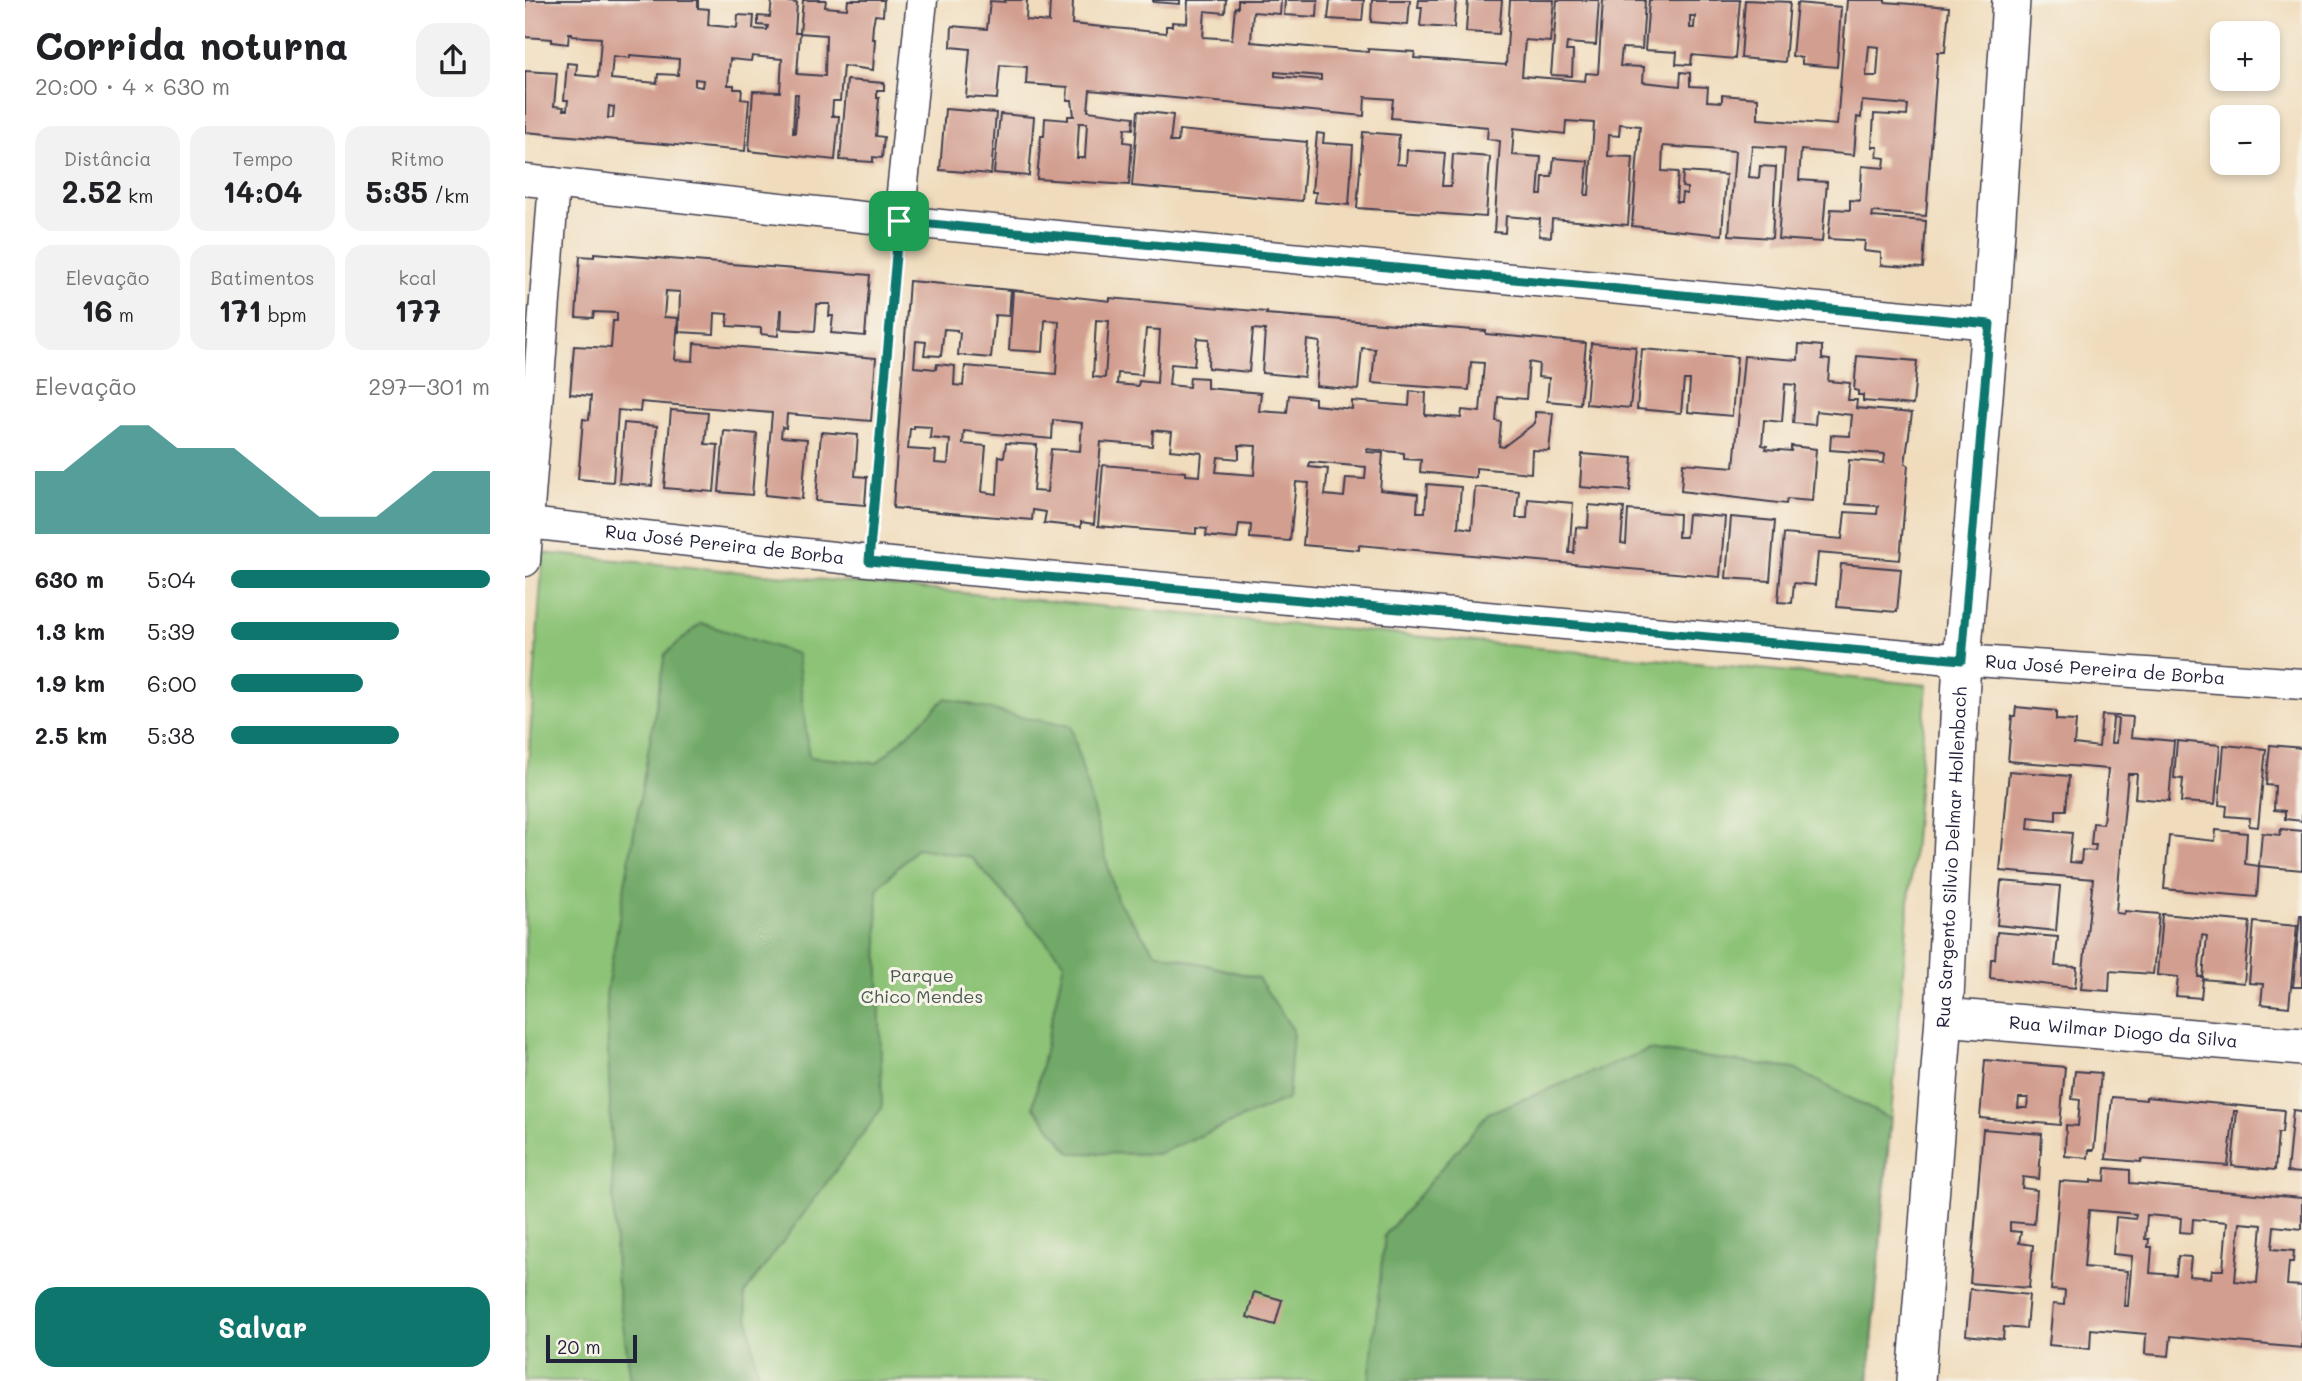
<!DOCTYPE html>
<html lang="pt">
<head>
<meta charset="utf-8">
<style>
	body { margin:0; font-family:Mali,sans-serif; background:#f2f2f2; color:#202124; height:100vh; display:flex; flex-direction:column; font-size:26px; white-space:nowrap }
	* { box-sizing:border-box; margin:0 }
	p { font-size:23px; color:#757577 }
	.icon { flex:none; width:38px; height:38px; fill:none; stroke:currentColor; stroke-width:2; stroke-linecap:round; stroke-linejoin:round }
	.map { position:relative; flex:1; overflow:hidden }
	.drawer { display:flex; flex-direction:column; background:#fff; width:525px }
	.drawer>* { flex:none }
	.buttons { position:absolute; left:1685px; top:21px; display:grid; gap:14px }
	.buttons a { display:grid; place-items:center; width:70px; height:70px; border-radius:14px; background:#fff; box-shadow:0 4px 10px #0003; font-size:35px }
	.scale { position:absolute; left:21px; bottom:18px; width:91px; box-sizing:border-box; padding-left:7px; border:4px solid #22223b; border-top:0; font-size:19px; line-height:24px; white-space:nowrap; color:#22223b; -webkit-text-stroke:5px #f7f3e8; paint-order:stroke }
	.pin { position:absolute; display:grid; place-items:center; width:60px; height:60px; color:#fff; margin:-30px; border-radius:14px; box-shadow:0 4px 10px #0006 }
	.round { display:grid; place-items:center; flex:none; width:74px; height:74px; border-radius:21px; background:#f2f2f2 }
	.summary { display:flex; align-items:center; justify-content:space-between; height:119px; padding:0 35px }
	h1 { font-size:38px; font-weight:800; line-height:52px }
	.metrics { display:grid; grid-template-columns:repeat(3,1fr); gap:10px; height:119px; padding:7px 35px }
	.metrics div { display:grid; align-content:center; border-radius:18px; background:#f2f2f2; text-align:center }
	.metrics b { font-size:30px; font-weight:800 }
	.metrics small { font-size:19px; font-weight:400 }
	.metrics p { font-size:19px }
	.chart { height:196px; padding:14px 35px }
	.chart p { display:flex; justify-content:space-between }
	.chart svg { width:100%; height:126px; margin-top:7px; fill:#0f766e; opacity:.7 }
	.action { display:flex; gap:14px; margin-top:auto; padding:14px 35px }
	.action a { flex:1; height:80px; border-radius:21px; background:#0f766e; color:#fff; font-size:28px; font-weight:800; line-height:80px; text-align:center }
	ul { padding:0 35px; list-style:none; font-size:23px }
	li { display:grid; grid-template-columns:112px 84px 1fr; align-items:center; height:52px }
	li i { height:18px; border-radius:9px; background:#0f766e }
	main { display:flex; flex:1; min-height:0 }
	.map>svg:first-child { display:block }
</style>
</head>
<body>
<main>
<section class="drawer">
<div class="summary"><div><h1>Corrida noturna</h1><p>20:00 · 4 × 630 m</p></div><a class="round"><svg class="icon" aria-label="share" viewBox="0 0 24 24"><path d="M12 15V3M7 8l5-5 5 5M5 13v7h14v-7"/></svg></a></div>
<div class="metrics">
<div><p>Distância</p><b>2.52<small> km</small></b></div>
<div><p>Tempo</p><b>14:04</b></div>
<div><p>Ritmo</p><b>5:35<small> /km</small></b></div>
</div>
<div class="metrics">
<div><p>Elevação</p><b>16<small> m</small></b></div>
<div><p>Batimentos</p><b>171<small> bpm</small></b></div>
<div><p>kcal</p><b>177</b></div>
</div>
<div class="chart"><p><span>Elevação</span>297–301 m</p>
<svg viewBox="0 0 160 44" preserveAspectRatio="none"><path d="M0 44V22L10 22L20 14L30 6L40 6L50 14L60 14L70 14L80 22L90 30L100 38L110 38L120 38L130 30L140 22L150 22L160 22V44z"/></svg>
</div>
<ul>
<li><b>630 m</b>5:04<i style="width:100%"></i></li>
<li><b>1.3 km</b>5:39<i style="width:65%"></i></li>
<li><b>1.9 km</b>6:00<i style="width:51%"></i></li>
<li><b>2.5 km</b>5:38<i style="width:65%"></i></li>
</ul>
<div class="action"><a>Salvar</a></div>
</section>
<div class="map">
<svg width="1777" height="1381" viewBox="0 0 1777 1381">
	<rect width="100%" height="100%" fill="#f7f3e8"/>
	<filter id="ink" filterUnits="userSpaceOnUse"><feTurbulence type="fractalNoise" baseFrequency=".0143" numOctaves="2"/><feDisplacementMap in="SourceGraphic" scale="14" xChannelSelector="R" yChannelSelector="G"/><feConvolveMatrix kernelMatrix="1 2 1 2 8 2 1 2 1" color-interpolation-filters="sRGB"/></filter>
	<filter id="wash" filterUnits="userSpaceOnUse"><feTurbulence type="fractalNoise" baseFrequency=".00686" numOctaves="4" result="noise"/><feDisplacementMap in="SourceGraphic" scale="28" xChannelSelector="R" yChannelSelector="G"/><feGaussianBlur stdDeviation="1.57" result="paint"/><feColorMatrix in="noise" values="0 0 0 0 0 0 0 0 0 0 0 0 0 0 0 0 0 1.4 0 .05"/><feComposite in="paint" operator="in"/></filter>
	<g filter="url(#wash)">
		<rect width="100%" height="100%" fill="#f0dcbc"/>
		<polygon fill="#8cc376" stroke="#577258" stroke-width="2" points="18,553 1402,685 1344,1381 0,1381 0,809"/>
		<g fill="#71a967" stroke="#4a6651" stroke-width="2">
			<polygon points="176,623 272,654 284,757 352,763 421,698 495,717 546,726 592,900 630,952 733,978 768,1030 763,1099 632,1154 546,1153 508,1106 539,962 446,857 392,848 352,889 357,1108 219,1294 234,1381 106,1381 91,1275 81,994 140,654"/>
			<polygon points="1123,1050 1270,1069 1365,1119 1344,1381 844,1381 860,1235 963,1113"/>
		</g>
		<g id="blocks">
			<g fill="#d29e90" fill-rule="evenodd">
				<path d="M0 0H173V8L184 9 183 25 212 28 213 15 229 16 228 29 242 30 243 26 233 25V16L245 17 247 0 272 3 270 33H275L272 74 300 76 301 35 275 33 278 0H301L300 7 322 9 323 0H359L358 16 350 15 348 25 347 39H350L348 70 318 66 315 101H308L307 116H314L310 160 224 151 228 91 255 92 257 59 227 56 226 61 205 59 203 85H209V89H217L216 99 224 100 220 151 0 132V71L32 73 29 106 39 107 38 110H42L43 100H39L42 63 52 64 51 75 73 77 76 38 47 36V33H44L43 44 27 42V39L0 37ZM105 55 154 59 153 75 133 74 132 83 86 79 88 56 105 58ZM170 79 178 80 177 87 170 86ZM270 94H273L270 133H268ZM84 106 89 107 88 118H83Z"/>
				<path d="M480 0H502L501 20 524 22 525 0H548L547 24 641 33V26H647V22L662 23 663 0H701L700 13 680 11 678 37 707 39 710 7 713 8V0H756L755 14 728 12 726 42 843 52V49L890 52 889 58 981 65 985 0H1029L1025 42 1000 40 997 76 1060 81 1061 73 1073 74 1078 0H1120L1117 49 1097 48 1095 66 1119 67 1118 82 1155 86 1156 72 1165 73V86L1183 87 1182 101 1197 102V95L1233 98V119L1312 125 1322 0H1360V2L1424 7 1420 52H1413L1401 216 1348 212 1347 217 1401 221 1398 268 1356 265V253L1339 251 1340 241 1303 239 1306 209 1325 210V200L1335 201 1337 166 1359 168 1360 158 1352 157 1353 147H1347L1349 114 1382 116 1383 105 1337 101 1336 118 1332 117 1329 155 1276 150 1274 180 1302 182 1297 242 1253 239 1260 148 1227 146 1224 177 1234 178 1235 166 1251 167 1247 238 1204 235 1210 151 1138 146 1137 171 1153 172 1151 202H1156L1157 193 1162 194V188L1157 187 1158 172 1201 175 1197 235 1107 226 1115 126 1095 124 1094 136 1084 135 1083 156 1108 157 1103 225 1027 219 1026 237 1014 236 1015 219 981 216 980 233 969 232 975 141 962 139 963 127 866 118 868 99 840 97 839 116 565 90 563 111 609 117 608 129 600 128 599 142 607 143 604 185 512 179 516 136H519L520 118 543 120V116H549L547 100H542L543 87 501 84 502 67 475 65 472 99 441 97 445 49 426 47 427 26 462 29 465 1 480 2ZM1344 46 1354 47 1352 76H1341ZM750 72 796 76V80L750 76ZM1041 121 1069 123 1064 195H1060L1063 161 1029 158 1027 177H1018L1017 195H1013L1016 157 987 155 989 128 1040 134ZM554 123H562L560 158H552Z"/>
				<polygon points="628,0 655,0 655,4 628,2"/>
				<polygon points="760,0 793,0 792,17 759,15"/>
				<polygon points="805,0 839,0 837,21 803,19"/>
				<polygon points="847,0 885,0 883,25 846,22"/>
				<polygon points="894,0 931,0 929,28 895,26 897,7 893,7"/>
				<polygon points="943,0 977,0 974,34 941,32"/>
				<polygon points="1032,0 1074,0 1071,45 1042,43 1041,51 1048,51 1047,76 1026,75"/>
				<path d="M1124 0H1215L1210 59 1167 55 1166 65 1151 64 1152 52 1120 50ZM1165 16H1170L1169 28H1165Z"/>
				<polygon points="1220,0 1265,2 1260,62 1216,58"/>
				<polygon points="1272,3 1316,7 1312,67 1277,64 1277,58 1267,56"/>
				<polygon points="322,80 359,83 359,90 352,90 352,98 354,98 351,136 359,137 357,158 348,157 348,162 315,160"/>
				<polygon points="420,109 471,113 466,174 415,170"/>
				<polygon points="613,111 648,115 645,142 653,142 654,130 782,142 777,201 607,186"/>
				<polygon points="475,114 509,117 504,176 469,173"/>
				<polygon points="838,132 874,135 872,164 881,165 882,150 920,153 917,186 926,186 928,154 965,157 961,217 832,208"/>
				<polygon points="792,133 799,134 798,143 828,145 824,205 790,202 791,192 787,192"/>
				<polygon points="69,253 345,275 340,336 306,333 308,316 304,316 305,304 292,304 290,331 256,329 257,310 255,310 253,336 236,334 236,328 202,326 203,314 190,313 189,334 154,332 155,292 141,291 139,317 153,318 150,360 168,361 169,343 351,358 346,421 262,414 261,428 257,427 256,437 282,439 277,499 240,495 247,413 116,402 115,412 93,410 88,482 53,479 58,419 64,420 66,396 45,394 49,346 86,348 88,321 92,321 92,313 69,312 68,318 51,317 55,256 69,257"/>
				<path d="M384 281 486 290 484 316 470 315 466 358 433 355 435 333 432 332V330L419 329 416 356 399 355 401 342 391 341 389 367 411 369 412 364 430 366 429 385 438 386 440 366 531 374 534 321 520 320 518 352 484 350 488 290 585 301V298L742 312 741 314 961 331V334L1061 343 1055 404 1022 401 1024 378 1013 377 1014 364 1004 362 1001 399 973 397 971 421 976 422 974 446 978 447 1010 423V412L1028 413 1024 451 1007 450 1006 473 951 468V478L895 472 896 460 879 459V453L842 449V452L858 453 855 490 893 494 892 512H900L902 484 936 487 933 527 947 529 950 487 994 491 991 518H1002L1003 499 1048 503 1044 553H1049L1051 527 1063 528 1064 505 1099 508 1096 543 1101 544 1103 510 1154 514 1153 537H1161L1163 514 1200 517 1195 577 834 545V550L778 545 784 483 771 482 765 541 725 538 726 525 714 524 712 539 681 536 682 529 671 528V534L573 526 578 465 661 472V475L675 476 677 453 645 450 647 432 628 430 627 446 576 442 569 524 556 522V527L519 523 521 512 508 510 507 520 368 508ZM571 320 584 321 580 378 568 377ZM621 329 635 330 632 383 614 381 613 386 592 384 593 373 617 375ZM728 329 740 330 737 373 779 377 782 340 795 342 791 386 833 390 837 348 850 349 847 383 944 390 946 362 959 363 955 412 937 410 936 418 900 415 901 393 885 391 884 406 827 401V409L790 405V398L764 395 762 413 734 411 736 393 682 388V378L665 377 664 387 644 385 646 364 669 366 672 338 684 339 683 368 724 372ZM528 420 557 423 555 451 526 449 522 492 508 491 512 445 481 443 479 457 474 456 472 494 457 492 461 446 438 444 439 431 527 439ZM389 426 406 427 405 438 425 440 423 464 410 463 411 451 383 449 385 429H389ZM714 445 731 446 729 475 691 472 693 457 714 459ZM785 462 841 467 840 479 821 478 819 497 800 495 803 469 784 467Z"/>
				<polygon points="1066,343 1111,347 1105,408 1061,404"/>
				<polygon points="1274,344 1297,346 1297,359 1305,360 1303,381 1325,383 1323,400 1332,400 1331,408 1387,413 1380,464 1383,465 1375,560 1293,553 1290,585 1269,583 1267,603 1253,602 1259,534 1317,539 1320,512 1352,514 1353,506 1321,504 1324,460 1359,463 1360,454 1305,450 1306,435 1325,436 1327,415 1291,411 1290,425 1268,423 1271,385 1260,384 1257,422 1239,420 1237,445 1242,446 1241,449 1266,451 1266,446 1291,449 1287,501 1262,499 1261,504 1156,491 1158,463 1209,467 1219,356 1273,360"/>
				<polygon points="1117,349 1212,357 1207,416 1163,412 1165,380 1159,380 1156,413 1112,409"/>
				<polygon points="1332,356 1392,361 1388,405 1338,401 1338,395 1333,395 1333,391 1329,390"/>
				<polygon points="146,410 183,413 180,444 193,445 189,492 139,488"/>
				<polygon points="99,423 132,426 127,486 94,483"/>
				<polygon points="199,431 232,434 227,495 194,492"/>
				<polygon points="296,432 333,435 330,476 342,477 340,505 291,501"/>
				<polygon points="1057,454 1108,458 1105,491 1055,487"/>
				<polygon points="1206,517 1250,521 1245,581 1201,578"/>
				<polygon points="1316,564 1376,569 1372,612 1312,607"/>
				<path d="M1491 707 1531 711V720L1551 721 1549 744 1574 747 1577 715 1608 717 1606 737 1649 741 1644 801 1610 798 1612 774H1603L1598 826 1591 913 1599 914 1600 911 1634 914 1628 974 1585 971 1584 991 1556 989 1568 879 1475 871 1484 771 1544 776 1541 810H1531V820L1504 817 1503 829 1547 833 1544 862 1556 863 1557 850 1570 851 1571 845H1566L1568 823 1578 824 1583 769 1483 761 1487 716H1490ZM1588 718 1593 719 1591 743H1586Z"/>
				<polygon points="1652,741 1695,745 1690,804 1656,802 1658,779 1649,778"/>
				<polygon points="1699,745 1741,749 1733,827 1724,826 1725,818 1701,816 1702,806 1694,805"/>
				<polygon points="1745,745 1777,748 1777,821 1760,819 1760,811 1749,810 1750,786 1741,785"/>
				<polygon points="1756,829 1777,831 1777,870 1734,866 1737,833 1755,835"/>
				<polygon points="1691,830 1722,833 1720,864 1734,866 1732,897 1639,889 1644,836 1690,841"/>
				<polygon points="1476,881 1535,886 1531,931 1472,925"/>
				<path d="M1637 914 1725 922 1719 983 1678 979 1676 998 1651 996 1653 977 1632 975ZM1677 935 1682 936 1678 977H1673Z"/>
				<polygon points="1775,915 1777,915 1777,987 1768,987"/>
				<polygon points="1729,922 1772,926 1764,1007 1736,1004 1738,984 1724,983"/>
				<polygon points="1472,932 1533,937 1530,966 1552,967 1550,988 1465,978 1466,959 1470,959"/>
				<path d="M1460 1060 1540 1067 1535 1125 1455 1118ZM1494 1098H1503L1502 1108H1493Z"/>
				<polygon points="1550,1071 1576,1073 1569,1150 1564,1150 1563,1158 1540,1156 1541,1125 1553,1126 1555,1100 1547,1099"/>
				<polygon points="1587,1097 1621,1100 1621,1097 1759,1110 1757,1133 1753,1133 1750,1170 1707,1166 1712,1111 1709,1111 1703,1166 1616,1159 1616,1162 1581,1159"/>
				<polygon points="1768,1110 1777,1111 1777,1173 1762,1172"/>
				<polygon points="1458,1129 1517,1134 1514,1179 1498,1177 1497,1188 1512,1190 1509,1224 1485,1222 1485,1231 1496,1232 1494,1243 1508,1245 1504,1288 1445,1283"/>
				<path d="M1581 1168 1605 1170V1183L1777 1198V1229L1749 1226 1747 1249 1769 1251 1768 1262H1764L1762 1285 1777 1286V1348L1646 1336 1644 1356 1620 1354 1621 1334 1566 1329 1565 1349 1524 1345 1528 1304 1539 1305 1540 1291 1526 1290 1535 1181 1566 1183V1180L1580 1181ZM1564 1210 1611 1214 1610 1219 1591 1217 1588 1254 1607 1256 1603 1306H1599L1602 1271 1559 1267ZM1622 1215 1656 1218 1655 1232 1667 1233 1668 1219 1702 1222 1698 1270H1687L1686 1278 1664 1276 1666 1257 1653 1256 1651 1275 1625 1273 1627 1247H1623L1624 1239H1620ZM1715 1223 1737 1225 1732 1283 1710 1281Z"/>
				<polygon points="1445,1289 1504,1295 1501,1329 1479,1327 1478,1339 1441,1335"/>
				<polygon points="729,1292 757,1300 750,1325 722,1317"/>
			</g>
		</g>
	</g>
	<g filter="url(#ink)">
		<use href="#blocks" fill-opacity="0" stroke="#413e4e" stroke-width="2"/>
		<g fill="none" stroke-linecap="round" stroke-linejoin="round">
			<g stroke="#413e4e" stroke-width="33">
				<g id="minor">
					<polyline points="0,180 374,221 1465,324"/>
					<polyline points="374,221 397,0"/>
					<path id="s1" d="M3 523 344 561 1437 660 1777 684"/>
					<polyline points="0,561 29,183"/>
				</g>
			</g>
			<g stroke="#413e4e" stroke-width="40">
				<g id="tertiary">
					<path id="s2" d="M1419 1017 1777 1047"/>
					<path id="s3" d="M1391 1381 1419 1017 1437 660 1465 324 1486 0"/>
				</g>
			</g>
			<polyline stroke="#413e4e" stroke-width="4.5" stroke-dasharray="2 5" stroke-linecap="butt" points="346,534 371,250"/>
			<use href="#minor" stroke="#fff" stroke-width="30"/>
			<use href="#tertiary" stroke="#fff" stroke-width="37"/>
		</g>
	</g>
	<g fill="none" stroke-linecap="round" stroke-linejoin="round" filter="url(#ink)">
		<g stroke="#fff" stroke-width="14">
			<polygon id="route" points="374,221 1465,324 1437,660 344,561"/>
		</g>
		<use href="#route" stroke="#0f766e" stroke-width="9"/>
	</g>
	<g text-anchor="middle" stroke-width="6" stroke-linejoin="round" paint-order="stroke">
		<g font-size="18" fill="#22223b" stroke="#f7f3e8">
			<text dy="6" stroke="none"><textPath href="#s1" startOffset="198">Rua José Pereira de Borba</textPath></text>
			<text dy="6" stroke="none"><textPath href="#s1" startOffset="1584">Rua José Pereira de Borba</textPath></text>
			<text dy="6" stroke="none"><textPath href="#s3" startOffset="525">Rua Sargento Silvio Delmar Hollenbach</textPath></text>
			<text dy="6" stroke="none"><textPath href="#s2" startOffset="180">Rua Wilmar Diogo da Silva</textPath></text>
		</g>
		<g font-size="18" fill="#475a50" stroke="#f7f3e8">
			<text x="397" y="982">Parque<tspan x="397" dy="21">Chico Mendes</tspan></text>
		</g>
	</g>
</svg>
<div class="buttons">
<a>+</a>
<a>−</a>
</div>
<div class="scale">20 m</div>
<div class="pin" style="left:374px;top:221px;background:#1e9e55"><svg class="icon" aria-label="arrive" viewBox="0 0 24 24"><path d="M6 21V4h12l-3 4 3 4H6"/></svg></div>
</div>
</main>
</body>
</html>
